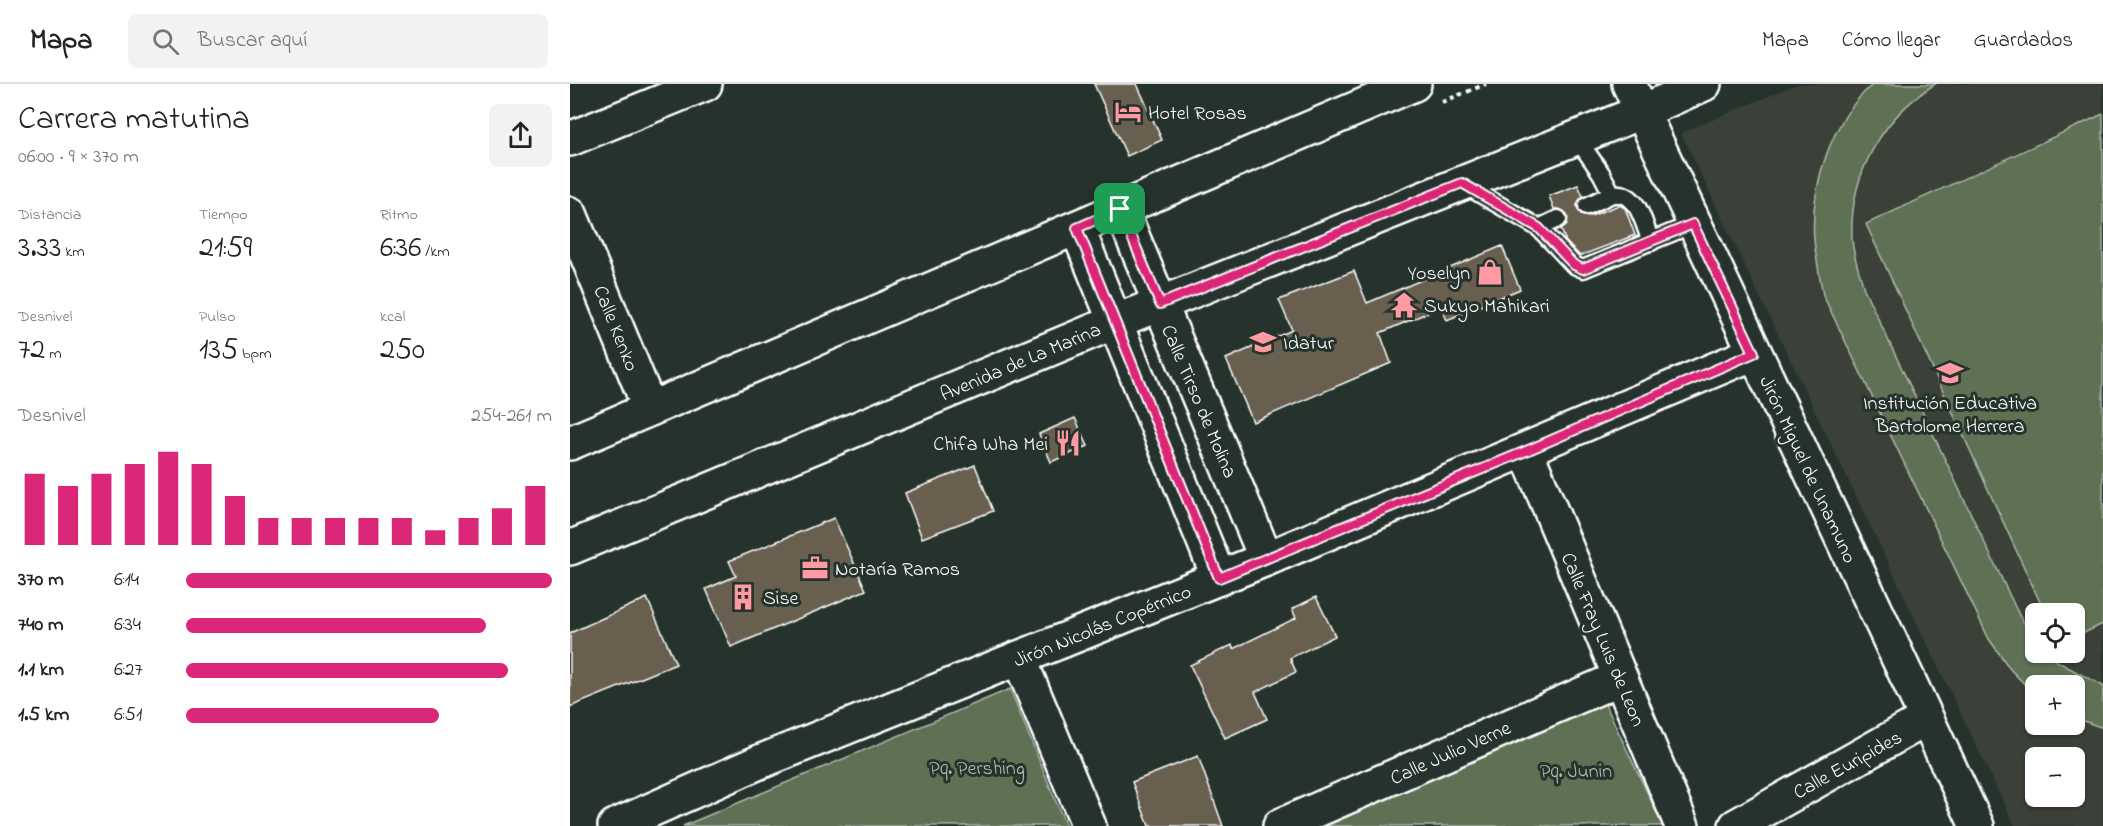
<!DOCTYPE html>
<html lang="es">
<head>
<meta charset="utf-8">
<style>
	body { margin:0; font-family:"Indie Flower",sans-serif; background:#f2f2f2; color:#222; height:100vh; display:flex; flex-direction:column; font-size:22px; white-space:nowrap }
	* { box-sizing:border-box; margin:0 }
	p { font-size:20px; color:#767676 }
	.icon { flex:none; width:33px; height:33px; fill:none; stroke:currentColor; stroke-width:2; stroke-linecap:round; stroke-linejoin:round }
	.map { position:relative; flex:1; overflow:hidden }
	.details { display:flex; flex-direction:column; background:#fff; width:570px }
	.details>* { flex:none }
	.controls { position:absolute; left:1455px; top:519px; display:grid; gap:12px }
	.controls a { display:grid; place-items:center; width:60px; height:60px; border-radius:9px; background:#fff; box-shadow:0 2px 4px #0004; font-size:30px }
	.pin { position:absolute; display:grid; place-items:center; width:51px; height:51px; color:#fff; margin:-26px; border-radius:12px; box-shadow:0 3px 9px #0006 }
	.round { display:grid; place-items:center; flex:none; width:63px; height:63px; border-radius:9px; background:#f2f2f2 }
	.head { display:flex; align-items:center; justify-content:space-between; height:102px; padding:0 18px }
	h1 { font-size:33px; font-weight:600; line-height:45px }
	.metrics { display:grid; grid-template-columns:repeat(3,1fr); gap:9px; height:102px; padding:6px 18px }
	.metrics div { display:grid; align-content:center }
	.metrics b { font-size:30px; font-weight:600 }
	.metrics small { font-size:16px; font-weight:400 }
	.metrics p { font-size:16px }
	.chart { height:168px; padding:12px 18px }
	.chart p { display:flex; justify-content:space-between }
	.chart svg { width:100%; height:108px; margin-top:6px; stroke:#db2777; stroke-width:6 }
	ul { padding:0 18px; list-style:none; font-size:20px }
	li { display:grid; grid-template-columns:96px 72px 1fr; align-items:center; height:45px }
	li i { height:15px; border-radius:8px; background:#db2777 }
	header { display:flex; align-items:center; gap:36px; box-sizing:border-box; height:84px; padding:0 30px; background:#fff; border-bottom:2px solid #e0e0e0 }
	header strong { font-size:28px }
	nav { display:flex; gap:33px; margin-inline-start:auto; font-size:21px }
	.search { width:420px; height:54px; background:#f2f2f2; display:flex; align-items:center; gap:15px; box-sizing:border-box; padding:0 21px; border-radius:9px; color:#767676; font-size:22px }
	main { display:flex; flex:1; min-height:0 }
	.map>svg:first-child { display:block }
</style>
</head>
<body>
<header>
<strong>Mapa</strong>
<div class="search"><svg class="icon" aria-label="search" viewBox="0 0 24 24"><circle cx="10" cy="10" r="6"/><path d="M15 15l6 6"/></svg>Buscar aquí</div>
<nav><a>Mapa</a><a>Cómo llegar</a><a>Guardados</a></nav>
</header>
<main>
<section class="details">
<div class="head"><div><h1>Carrera matutina</h1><p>06:00 · 9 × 370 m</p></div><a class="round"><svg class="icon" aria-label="share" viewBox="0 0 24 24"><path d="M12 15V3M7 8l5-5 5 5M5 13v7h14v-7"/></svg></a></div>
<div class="metrics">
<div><p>Distancia</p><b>3.33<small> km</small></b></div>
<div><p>Tiempo</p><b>21:59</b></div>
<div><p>Ritmo</p><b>6:36<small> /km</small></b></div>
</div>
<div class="metrics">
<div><p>Desnivel</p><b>72<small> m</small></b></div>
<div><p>Pulso</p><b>135<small> bpm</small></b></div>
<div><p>kcal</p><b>250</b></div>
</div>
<div class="chart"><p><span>Desnivel</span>254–261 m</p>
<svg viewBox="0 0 160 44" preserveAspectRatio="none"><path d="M5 44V15M15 44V20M25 44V15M35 44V11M45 44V6M55 44V11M65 44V24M75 44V33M85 44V33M95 44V33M105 44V33M115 44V33M125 44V38M135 44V33M145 44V29M155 44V20"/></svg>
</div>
<ul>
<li><b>370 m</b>6:14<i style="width:100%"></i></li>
<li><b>740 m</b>6:34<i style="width:82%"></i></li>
<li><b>1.1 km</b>6:27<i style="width:88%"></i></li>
<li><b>1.5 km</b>6:51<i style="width:69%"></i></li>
</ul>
</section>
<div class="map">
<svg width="1533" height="742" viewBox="0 0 1533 742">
	<rect width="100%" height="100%" fill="#26332d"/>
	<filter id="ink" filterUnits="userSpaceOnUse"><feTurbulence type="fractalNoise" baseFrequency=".0167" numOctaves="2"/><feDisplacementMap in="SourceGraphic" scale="12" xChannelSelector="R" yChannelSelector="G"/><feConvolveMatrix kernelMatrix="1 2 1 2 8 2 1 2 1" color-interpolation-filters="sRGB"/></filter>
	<g filter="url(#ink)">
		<path fill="#3a4038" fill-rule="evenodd" d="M1227 0H1533V742H1445L1111 49ZM1466 530H1504V568H1466ZM1466 602H1504V640H1466ZM1466 674H1504V712H1466Z"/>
		<g fill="#5e7154" stroke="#aeb8aa" stroke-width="1.5">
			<path d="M1303 0H1365C1311 34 1279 92 1282 155 1283 172 1290 189 1294 205L1449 531 1465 556 1466 568 1478 569 1488 578 1533 602V644L1505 634 1504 602H1466L1465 611 1440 585 1419 555 1253 211C1250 193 1246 175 1244 156 1240 102 1261 36 1303 0Z"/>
			<polygon points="1533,30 1533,540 1505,553 1504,530 1475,529 1296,140"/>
			<polygon points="440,605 496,742 113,742"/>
			<polygon points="1032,613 1093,742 747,742"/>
		</g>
		<g fill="#675f50" stroke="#fff" stroke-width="1.5">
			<polygon points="524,0 567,0 592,56 557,72"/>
			<polygon points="1008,101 1013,112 1007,121 1011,130 1021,132 1049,121 1055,124 1065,151 1010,172 996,158 991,145 997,140 997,130 989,125 984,125 979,112"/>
			<polygon points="932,162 950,205 877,236 871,223 810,249 821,279 683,338 656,275 722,246 709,216 784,187 797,219"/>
			<polygon points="505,334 518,362 481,378 469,350"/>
			<polygon points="405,381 423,427 352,454 335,409"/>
			<polygon points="264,434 296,506 161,563 136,505 166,492 159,477"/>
			<polygon points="746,513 765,552 720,574 726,588 685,608 697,635 655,654 620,581 662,561 663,565 726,534 722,525"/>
			<polygon points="77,514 106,580 0,623 0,549"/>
			<polygon points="628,672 653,742 579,742 562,698"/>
		</g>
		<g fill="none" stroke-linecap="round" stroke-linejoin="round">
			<g stroke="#fff" stroke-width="21">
				<g id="service">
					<polyline points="1006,53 1031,89 1042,110 1017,122"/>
					<polyline points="893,100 969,144 988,135"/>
					<path d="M1042 110C1068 106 1073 138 1081 158"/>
					<polyline points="969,144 1004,181 1013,185 1123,140"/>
				</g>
			</g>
			<g stroke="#fff" stroke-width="38">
				<g id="minor">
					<polyline points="0,55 135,0"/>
					<polyline points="551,125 696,475"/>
					<polyline points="0,130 80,325"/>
					<polyline points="507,144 649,494"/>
					<polyline points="956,367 1112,742"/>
					<polyline points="449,574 519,742"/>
					<polyline points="45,742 187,679 696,475 1184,269"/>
					<polyline points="710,742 1050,594"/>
					<polyline points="1166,742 1356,635"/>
				</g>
			</g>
			<g stroke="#fff" stroke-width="38">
				<polyline id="tertiary" points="1059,0 1407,742"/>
			</g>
			<g stroke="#fff" stroke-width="38">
				<g id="primary">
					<polyline points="0,359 844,0"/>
					<polyline points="0,464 547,237 1071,28 1134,0"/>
				</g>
			</g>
			<polyline stroke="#fff" stroke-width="4" stroke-dasharray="4.5 4.5" stroke-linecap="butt" points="872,18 916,0"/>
			<use href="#service" stroke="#26332d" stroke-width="16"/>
			<use href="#minor" stroke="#26332d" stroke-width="33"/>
			<use href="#tertiary" stroke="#26332d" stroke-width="33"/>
			<use href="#primary" stroke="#26332d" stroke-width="33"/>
		</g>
	</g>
	<g fill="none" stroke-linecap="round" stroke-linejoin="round" filter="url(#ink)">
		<g stroke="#fff" stroke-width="12">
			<polygon id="route" points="892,99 969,144 1004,181 1013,185 1123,140 1184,269 956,367 649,494 507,144 550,125 590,220"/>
		</g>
		<use href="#route" stroke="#db2777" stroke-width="8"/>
	</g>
	<defs>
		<g id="hotel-bare" transform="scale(2.07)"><path d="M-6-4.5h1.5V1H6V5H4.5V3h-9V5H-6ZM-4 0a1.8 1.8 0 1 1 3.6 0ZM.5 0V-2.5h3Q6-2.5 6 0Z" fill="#ff9aa2" stroke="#26332d" stroke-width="2.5" paint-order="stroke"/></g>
		<g id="shop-bare" transform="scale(2.07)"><path d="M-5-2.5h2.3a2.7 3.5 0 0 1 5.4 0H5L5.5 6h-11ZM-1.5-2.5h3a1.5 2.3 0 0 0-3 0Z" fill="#ff9aa2" stroke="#26332d" stroke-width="2.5" paint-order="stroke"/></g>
		<g id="temple-bare" transform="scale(2.07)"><path d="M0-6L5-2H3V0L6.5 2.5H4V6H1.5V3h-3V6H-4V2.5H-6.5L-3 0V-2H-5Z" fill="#ff9aa2" stroke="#26332d" stroke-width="2.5" paint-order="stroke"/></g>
		<g id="school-bare" transform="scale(2.07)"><path d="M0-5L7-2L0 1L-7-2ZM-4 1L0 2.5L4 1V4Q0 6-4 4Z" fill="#ff9aa2" stroke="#26332d" stroke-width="2.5" paint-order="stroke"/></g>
		<g id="restaurant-bare" transform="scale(2.07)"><path d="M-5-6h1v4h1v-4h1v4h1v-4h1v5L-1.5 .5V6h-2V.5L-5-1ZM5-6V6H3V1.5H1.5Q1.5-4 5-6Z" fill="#ff9aa2" stroke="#26332d" stroke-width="2.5" paint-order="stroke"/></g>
		<g id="office-bare" transform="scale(2.07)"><path d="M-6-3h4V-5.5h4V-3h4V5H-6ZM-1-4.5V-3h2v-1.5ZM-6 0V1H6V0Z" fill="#ff9aa2" stroke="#26332d" stroke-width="2.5" paint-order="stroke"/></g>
		<g id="building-bare" transform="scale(2.07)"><path d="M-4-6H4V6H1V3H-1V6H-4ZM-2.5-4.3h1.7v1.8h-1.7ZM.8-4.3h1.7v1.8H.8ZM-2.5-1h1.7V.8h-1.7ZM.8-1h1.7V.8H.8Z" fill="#ff9aa2" stroke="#26332d" stroke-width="2.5" paint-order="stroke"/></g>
	</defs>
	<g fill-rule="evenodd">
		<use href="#hotel-bare" x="558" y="28"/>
		<use href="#shop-bare" x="920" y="188"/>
		<use href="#temple-bare" x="834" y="221"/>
		<use href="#school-bare" x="693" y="258"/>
		<use href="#school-bare" x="1380" y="289"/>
		<use href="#restaurant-bare" x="498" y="359"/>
		<use href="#office-bare" x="245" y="484"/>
		<use href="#building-bare" x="173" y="513"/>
	</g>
	<g text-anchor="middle" stroke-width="6" stroke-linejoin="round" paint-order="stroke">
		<g font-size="20" fill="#fff" stroke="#26332d" text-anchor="start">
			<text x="578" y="35">Hotel Rosas</text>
			<text x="900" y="195" text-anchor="end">Yoselyn</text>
			<text x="854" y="228">Sukyo Mahikari</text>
			<text x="713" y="265">Idatur</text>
			<text x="1380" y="325" text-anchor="middle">Institución Educativa<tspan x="1380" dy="23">Bartolome Herrera</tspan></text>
			<text x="478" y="366" text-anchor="end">Chifa Wha Mei</text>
			<text x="265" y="491">Notaría Ramos</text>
			<text x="193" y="520">Sise</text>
		</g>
		<g font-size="20" fill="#fff" stroke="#26332d">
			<text transform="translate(47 244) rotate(68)" y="7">Calle Kenko</text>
			<text transform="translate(450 277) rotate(-23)" y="7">Avenida de La Marina</text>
			<text transform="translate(630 317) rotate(67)" y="7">Calle Tirso de Molina</text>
			<text transform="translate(1239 385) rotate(65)" y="7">Jirón Miguel de Unamuno</text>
			<text transform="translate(532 541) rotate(-22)" y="7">Jirón Nicolás Copérnico</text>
			<text transform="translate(1034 555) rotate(67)" y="7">Calle Fray Luis de Leon</text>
			<text transform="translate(880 668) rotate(-24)" y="7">Calle Julio Verne</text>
			<text transform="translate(1277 680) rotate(-29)" y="7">Calle Euripides</text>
		</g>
		<g font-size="20" fill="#b7bfb2" stroke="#26332d">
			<text x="407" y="690">Pq. Pershing</text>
			<text x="1006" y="693">Pq. Junin</text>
		</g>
	</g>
</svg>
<div class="controls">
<a><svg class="icon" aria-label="locate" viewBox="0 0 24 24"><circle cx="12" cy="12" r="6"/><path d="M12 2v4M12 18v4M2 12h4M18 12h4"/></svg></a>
<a>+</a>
<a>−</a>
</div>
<div class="pin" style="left:550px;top:125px;background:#1e9e55"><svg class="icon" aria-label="arrive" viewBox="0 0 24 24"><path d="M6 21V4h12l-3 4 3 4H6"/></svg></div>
</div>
</main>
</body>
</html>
